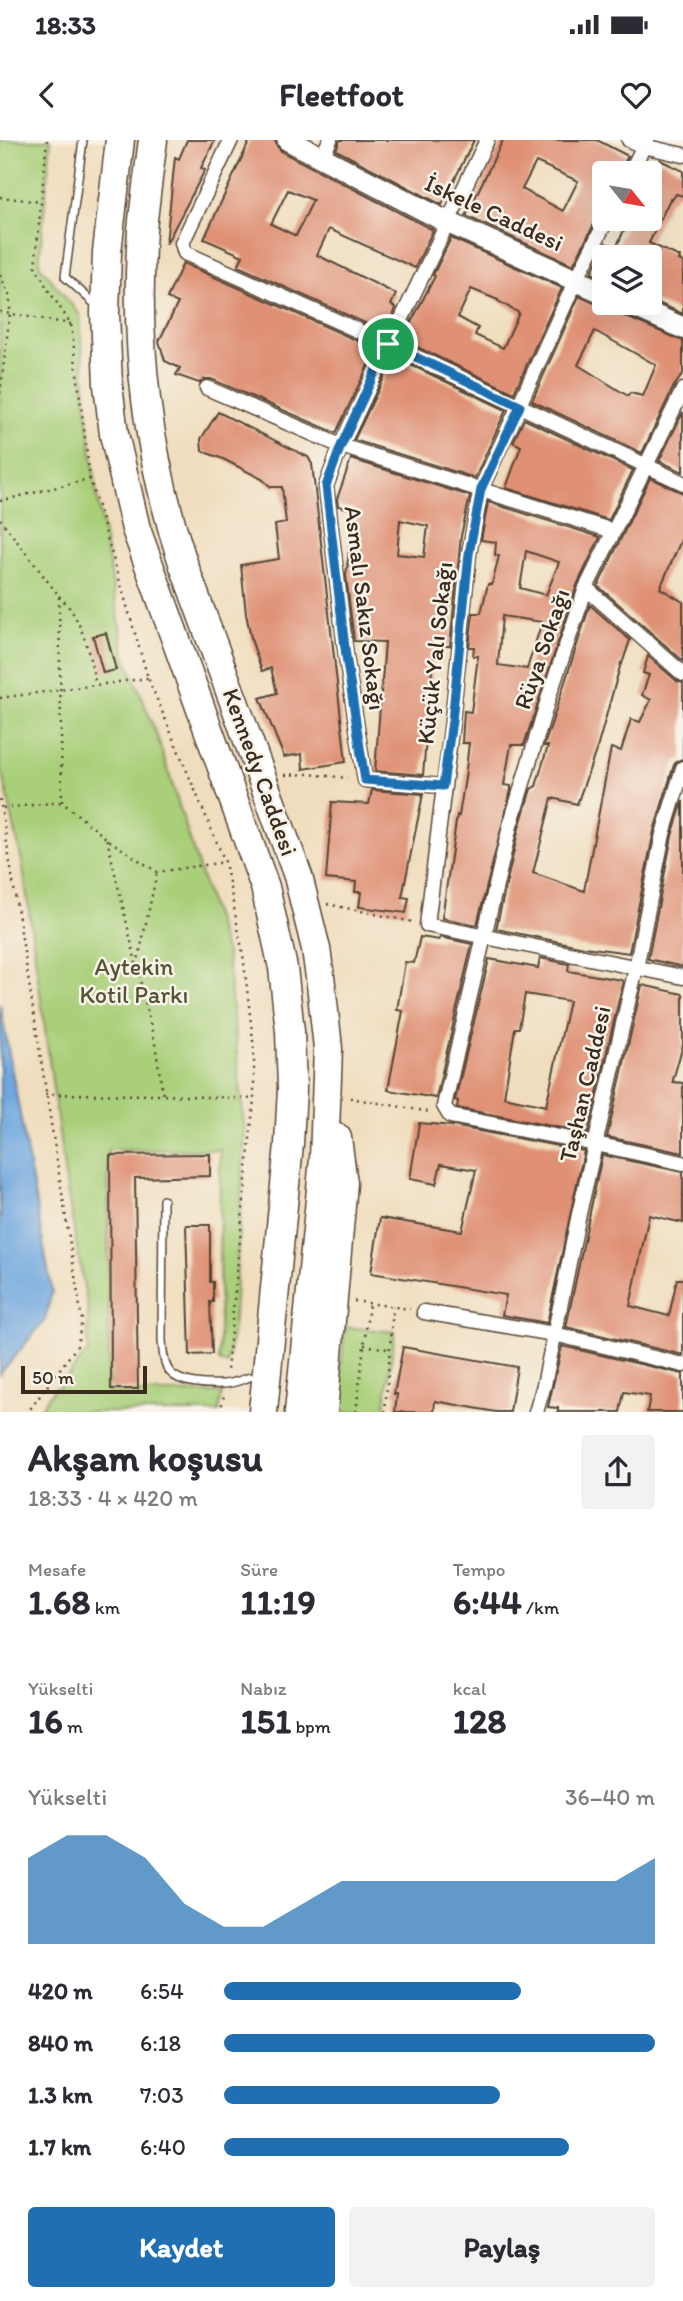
<!DOCTYPE html>
<html lang="tr">
<head>
<meta charset="utf-8">
<style>
	body { margin:0; font-family:Itim,sans-serif; background:#f2f2f3; color:#2b2b33; height:100vh; display:flex; flex-direction:column; font-size:26px; white-space:nowrap }
	* { box-sizing:border-box; margin:0 }
	p { font-size:23px; color:#7c7c81 }
	.icon { flex:none; width:38px; height:38px; fill:none; stroke:currentColor; stroke-width:2; stroke-linecap:round; stroke-linejoin:round }
	.map { position:relative; height:1272px; overflow:hidden }
	.panel { display:flex; flex-direction:column; background:#fff; flex:1 }
	.panel>* { flex:none }
	.needle { width:46px; rotate:120deg }
	.fabs { position:absolute; left:592px; top:21px; display:grid; gap:14px }
	.fabs a { display:grid; place-items:center; width:70px; height:70px; border-radius:7px; background:#fff; box-shadow:0 7px 28px #0002; font-size:35px }
	.scale { position:absolute; left:21px; bottom:18px; width:126px; box-sizing:border-box; padding-left:7px; border:4px solid #3b2a1e; border-top:0; font-size:19px; line-height:24px; white-space:nowrap; color:#3b2a1e; -webkit-text-stroke:5px #f7f3e8; paint-order:stroke }
	.pin { position:absolute; display:grid; place-items:center; width:60px; height:60px; color:#fff; margin:-30px; border:4px solid #fff; border-radius:50%; box-shadow:0 2px 7px #0007 }
	.round { display:grid; place-items:center; flex:none; width:74px; height:74px; border-radius:7px; background:#f2f2f3 }
	.headline { display:flex; align-items:center; justify-content:space-between; height:119px; padding:0 28px }
	h1 { font-size:38px; font-weight:700; line-height:52px }
	.stats { display:grid; grid-template-columns:repeat(3,1fr); gap:10px; height:119px; padding:7px 28px }
	.stats div { display:grid; align-content:center }
	.stats b { font-size:35px; font-weight:700 }
	.stats small { font-size:19px; font-weight:400 }
	.stats p { font-size:19px }
	.chart { height:196px; padding:14px 28px }
	.chart p { display:flex; justify-content:space-between }
	.chart svg { width:100%; height:126px; margin-top:7px; fill:#1f6fb2; opacity:.7 }
	.cta { display:flex; gap:14px; margin-top:auto; padding:14px 28px }
	.cta a { flex:1; height:80px; border-radius:7px; background:#1f6fb2; color:#fff; font-size:28px; font-weight:700; line-height:80px; text-align:center }
	.cta a+a { background:#f2f2f3; color:#2b2b33 }
	ul { padding:0 28px; list-style:none; font-size:23px }
	li { display:grid; grid-template-columns:112px 84px 1fr; align-items:center; height:52px }
	li i { height:18px; border-radius:9px; background:#1f6fb2 }
	.status { display:flex; justify-content:space-between; align-items:center; height:49px; padding:0 35px; background:#fff; direction:ltr }
	.status svg { height:19px; fill:currentColor }
	header { display:flex; justify-content:space-between; align-items:center; height:91px; padding:0 28px; background:#fff; font-size:32px; font-weight:700 }
	.map>svg:first-child { display:block }
</style>
</head>
<body>
<div class="status"><b>18:33</b><svg viewBox="0 0 49 12"><path d="M0 12V9h3v3zM5 12V6h3v6zM10 12V3h3v9zM15 12V0h3v12zM26 1h20v11H26zM47 4h2v5h-2z"/></svg></div>
<header><svg class="icon" aria-label="back" viewBox="0 0 24 24"><path d="M15 5l-7 7 7 7"/></svg>Fleetfoot<svg class="icon" aria-label="heart" viewBox="0 0 24 24"><path d="M12 20l-8-8c-3-5 5-10 8-4 3-6 11-1 8 4z"/></svg></header>
<div class="map">
<svg width="683" height="1272" viewBox="0 0 683 1272">
	<rect width="100%" height="100%" fill="#f7f3e8"/>
	<filter id="ink" filterUnits="userSpaceOnUse"><feTurbulence type="fractalNoise" baseFrequency=".0143" numOctaves="2"/><feDisplacementMap in="SourceGraphic" scale="14" xChannelSelector="R" yChannelSelector="G"/><feConvolveMatrix kernelMatrix="1 2 1 2 8 2 1 2 1" color-interpolation-filters="sRGB"/></filter>
	<filter id="wash" filterUnits="userSpaceOnUse"><feTurbulence type="fractalNoise" baseFrequency=".00686" numOctaves="4" result="noise"/><feDisplacementMap in="SourceGraphic" scale="28" xChannelSelector="R" yChannelSelector="G"/><feGaussianBlur stdDeviation="1.57" result="paint"/><feColorMatrix in="noise" values="0 0 0 0 0 0 0 0 0 0 0 0 0 0 0 0 0 1.4 0 .05"/><feComposite in="paint" operator="in"/></filter>
	<g filter="url(#wash)">
		<rect width="100%" height="100%" fill="#f0ddbd"/>
		<g fill="#a9cf79" stroke="#727c4c" stroke-width="2">
			<polygon points="0,0 51,0 39,125 80,175 86,261 96,349 125,515 157,596 227,817 245,995 233,1190 227,1224 219,1221 220,1010 108,1010 109,1253 222,1253 219,1272 38,1272 55,1247 58,1248 88,1212 88,1170 66,1044 23,727 0,621"/>
			<polygon points="345,1187 395,1192 384,1272 336,1272"/>
		</g>
		<polygon fill="#71a7df" stroke="#56687e" stroke-width="2" points="0,864 52,1152 45,1180 0,1234"/>
		<g id="blocks">
			<g fill="#df9074" fill-rule="evenodd">
				<polygon points="187,0 215,0 201,28 205,30 166,104 175,17 179,19"/>
				<path d="M250 0H275L277 6 282 12 433 90 415 128 329 89 317 115 396 154 391 165 396 168 385 192 238 126 243 116 204 99ZM288 50 313 60 296 96 271 84Z"/>
				<polygon points="340,0 474,0 442,65 336,10"/>
				<path d="M503 0H597L628 16 619 33H604V65L573 125 466 76ZM536 22 578 41 563 71 522 49Z"/>
				<polygon points="660,20 683,31 683,56 676,54 672,60 670,59 649,103 680,117 679,120 683,122 683,174 649,159 649,117 604,117 604,138 591,133 606,103 616,108 629,79 649,79 649,40"/>
				<path d="M451 98 562 148 514 253 402 200 435 136 433 135ZM471 149 498 160V161L519 173 503 208 475 195 478 188 458 177Z"/>
				<polygon points="183,123 376,209 336,293 211,239 205,239 199,243 176,235 180,228 165,221 159,201 178,163 167,158"/>
				<path d="M579 156 599 165 606 166 613 163 615 170 621 175 683 201V234L674 246 642 313 532 261ZM595 191 656 225 643 256 630 253 628 256 578 225Z"/>
				<polygon points="394,217 506,270 475,338 354,300"/>
				<polygon points="218,272 308,317 312,324 346,622 303,629 302,614 284,617 260,558 277,553 271,528 262,531 252,502 246,474 241,425 279,419 275,385 286,383 282,347 271,347 262,339 223,319 202,311 201,299"/>
				<polygon points="683,272 683,332 659,321"/>
				<polygon points="524,279 633,330 609,380 506,348 521,306 513,302"/>
				<path d="M351 319 470 356 461 396 450 506H434L423 635 375 631 385 502 354 501 346 435 355 370 338 366 337 359ZM400 380 428 386 424 417 397 414Z"/>
				<polygon points="650,338 683,353 683,396 660,448 683,462 683,521 598,446"/>
				<path d="M488 362 600 397 577 445 524 605H511L504 645 511 646V650L477 785 442 778 457 675 459 676 465 638 469 603H462L464 571 471 572 478 516H473L474 507H469L473 473H481L488 444H492L499 416 495 415 496 402 481 400ZM526 411 559 422 546 455 520 448ZM502 476 542 482 527 529 498 525Z"/>
				<polygon points="590,465 630,500 622,524 621,523 598,605 577,664 552,658 533,733 584,751 611,608 621,611 631,579 640,582 651,560 642,555 649,535 643,533 648,516 677,541 683,543 683,619 677,621 674,625 654,691 629,813 584,807 496,789 519,688 531,649 536,646 541,629 548,606 544,606"/>
				<polygon points="106,493 116,530 103,533 93,496"/>
				<polygon points="372,650 423,654 402,757 409,758 406,773 359,767 361,752 355,752 356,742 326,739 332,662 369,664"/>
				<polygon points="683,661 683,827 648,819 672,696"/>
				<polygon points="420,797 439,800 440,797 472,804 436,958 388,950 403,871 397,870 405,822 414,823"/>
				<path d="M540 818 569 824 568 831 621 840 623 842 588 993 457 968 458 961 455 960 489 819 538 828ZM525 854 569 861 546 966 504 957 515 888H519Z"/>
				<polygon points="642,845 683,854 683,905 673,940 673,942 683,943 683,1013 607,997"/>
				<polygon points="419,983 453,986 584,1011 547,1183 502,1175 506,1155 371,1133 380,1078 462,1091 476,1030 441,1024 436,1044 410,1039"/>
				<polygon points="210,1014 210,1036 135,1038 138,1249 111,1249 110,1015"/>
				<polygon points="602,1015 683,1032 683,1083 649,1075 630,1166 669,1176 677,1139 683,1139 683,1215 566,1187"/>
				<polygon points="186,1085 210,1085 210,1142 213,1142 213,1162 210,1162 212,1214 190,1215"/>
				<polygon points="562,1206 683,1234 683,1272 647,1272 650,1256 624,1252 620,1272 558,1272 558,1268 548,1267"/>
				<polygon points="403,1207 517,1227 510,1272 496,1272 435,1261 434,1272 395,1272 397,1254 394,1254"/>
			</g>
		</g>
	</g>
	<g filter="url(#ink)">
		<use href="#blocks" fill-opacity="0" stroke="#564536" stroke-width="2"/>
		<g fill="none" stroke-linecap="round" stroke-linejoin="round">
			<g stroke="#564536" stroke-width="10">
				<g id="lane">
					<polyline points="83,0 65,137 97,166"/>
					<path d="M163 1060 162 1200C163 1210 163 1224 170 1232 180 1244 208 1245 223 1244 232 1244 241 1240 250 1237"/>
				</g>
			</g>
			<g stroke="#564536" stroke-width="17">
				<g id="street">
					<polyline points="231,0 182,103 185,113 388,204 683,343"/>
					<polyline points="629,0 643,6 683,15"/>
					<polyline points="322,17 330,0"/>
					<polyline points="630,33 647,0"/>
					<polyline points="607,79 576,140 481,349 469,414 452,581 427,785 683,837"/>
					<polyline points="207,248 341,306 613,391"/>
					<polyline points="683,250 586,448 550,553 510,686 444,966 450,976 596,1004 683,1023"/>
					<polyline points="586,448 683,534"/>
					<polyline points="443,646 365,640 346,516 326,346 341,306 487,0"/>
					<polyline points="424,1172 554,1194 683,1225"/>
					<polyline points="536,1272 544,1245 579,1074 636,828 663,694 683,628"/>
				</g>
			</g>
			<g stroke="#564536" stroke-width="24">
				<g id="secondary">
					<polyline points="288,0 447,82 604,153"/>
					<polyline points="626,163 683,188"/>
				</g>
			</g>
			<g stroke="#564536" stroke-width="31">
				<g id="highway">
					<polyline points="120,0 107,112 105,173 108,245 114,294 136,389 265,747 283,828 290,891 292,949 289,1004 263,1272"/>
					<path d="M153 0C149 30 145 60 142 90 134 207 147 315 184 426L298 736 316 809 321 844 328 908 324 1019 299 1272"/>
					<polyline points="323,1272 343,1043 337,998"/>
				</g>
			</g>
			<g stroke="#564536" stroke-width="2.5" stroke-dasharray="2 5" stroke-linecap="butt">
				<polyline points="47,0 35,126 49,151 71,184 90,339 148,538 225,722 243,814 254,909 254,959 227,1231"/>
				<polyline points="0,57 41,62"/>
				<polyline points="0,135 10,157 10,173 0,254"/>
				<polyline points="0,172 71,184"/>
				<polyline points="0,361 90,339"/>
				<polyline points="0,379 59,456 62,662 107,699 157,732 225,722"/>
				<path d="M59 456C84 480 88 512 96 545"/>
				<polyline points="0,558 148,538"/>
				<polyline points="285,635 308,634 348,638"/>
				<polyline points="0,659 82,1180 77,1206 28,1272"/>
				<polyline points="3,668 62,662"/>
				<polyline points="107,699 155,904 163,955"/>
				<polyline points="327,764 413,782"/>
				<polyline points="137,825 157,732"/>
				<polyline points="45,954 163,955 254,959"/>
				<polyline points="350,958 430,972"/>
				<polyline points="354,1161 410,1169"/>
				<polyline points="364,1205 388,1209"/>
				<polyline points="220,1272 224,1255"/>
				<polyline points="356,1272 369,1164"/>
				<polyline points="385,1272 393,1167"/>
			</g>
			<use href="#lane" stroke="#fff" stroke-width="7"/>
			<use href="#street" stroke="#fff" stroke-width="14"/>
			<use href="#secondary" stroke="#fff" stroke-width="21"/>
			<use href="#highway" stroke="#fff" stroke-width="28"/>
		</g>
	</g>
	<g fill="none" stroke-linecap="round" stroke-linejoin="round" filter="url(#ink)">
		<g stroke="#fff" stroke-width="14">
			<polygon id="route" points="388,204 520,266 481,349 469,414 452,581 443,646 365,640 346,516 326,346 341,306"/>
		</g>
		<use href="#route" stroke="#1f6fb2" stroke-width="9"/>
	</g>
	<g text-anchor="middle" stroke-width="5" stroke-linejoin="round" paint-order="stroke">
		<g font-size="24" fill="#3b2a1e" stroke="#f7f3e8">
			<text transform="translate(494 73) rotate(25)" y="8">İskele Caddesi</text>
			<text transform="translate(365 468) rotate(83)" y="8">Asmalı Sakız Sokağı</text>
			<text transform="translate(542 509) rotate(-71)" y="8">Rüya Sokağı</text>
			<text transform="translate(435 513) rotate(-84)" y="8">Küçük Yalı Sokağı</text>
			<text transform="translate(260 632) rotate(70)" y="8">Kennedy Caddesi</text>
			<text transform="translate(585 944) rotate(-77)" y="8">Taşhan Caddesi</text>
		</g>
		<g font-size="24" fill="#565335" stroke="#f7f3e8">
			<text x="134" y="835">Aytekin<tspan x="134" dy="28">Kotil Parkı</tspan></text>
		</g>
	</g>
</svg>
<div class="fabs">
<a><svg class="needle" viewBox="-14 -14 28 28"><path d="M0-13l5 13h-10z" fill="#e53935"/><path d="M0 13l5-13h-10z" fill="#7c7c81"/></svg></a>
<a><svg class="icon" aria-label="layers" viewBox="0 0 24 24"><path d="M12 4l9 5-9 5-9-5zM3 14l9 5 9-5"/></svg></a>
</div>
<div class="scale">50 m</div>
<div class="pin" style="left:388px;top:204px;background:#1e9e55"><svg class="icon" aria-label="arrive" viewBox="0 0 24 24"><path d="M6 21V4h12l-3 4 3 4H6"/></svg></div>
</div>
<section class="panel">
<div class="headline"><div><h1>Akşam koşusu</h1><p>18:33 · 4 × 420 m</p></div><a class="round"><svg class="icon" aria-label="share" viewBox="0 0 24 24"><path d="M12 15V3M7 8l5-5 5 5M5 13v7h14v-7"/></svg></a></div>
<div class="stats">
<div><p>Mesafe</p><b>1.68<small> km</small></b></div>
<div><p>Süre</p><b>11:19</b></div>
<div><p>Tempo</p><b>6:44<small> /km</small></b></div>
</div>
<div class="stats">
<div><p>Yükselti</p><b>16<small> m</small></b></div>
<div><p>Nabız</p><b>151<small> bpm</small></b></div>
<div><p>kcal</p><b>128</b></div>
</div>
<div class="chart"><p><span>Yükselti</span>36–40 m</p>
<svg viewBox="0 0 160 44" preserveAspectRatio="none"><path d="M0 44V14L10 6L20 6L30 14L40 30L50 38L60 38L70 30L80 22L90 22L100 22L110 22L120 22L130 22L140 22L150 22L160 14V44z"/></svg>
</div>
<ul>
<li><b>420 m</b>6:54<i style="width:69%"></i></li>
<li><b>840 m</b>6:18<i style="width:100%"></i></li>
<li><b>1.3 km</b>7:03<i style="width:64%"></i></li>
<li><b>1.7 km</b>6:40<i style="width:80%"></i></li>
</ul>
<div class="cta"><a>Kaydet</a><a>Paylaş</a></div>
</section>
</body>
</html>
